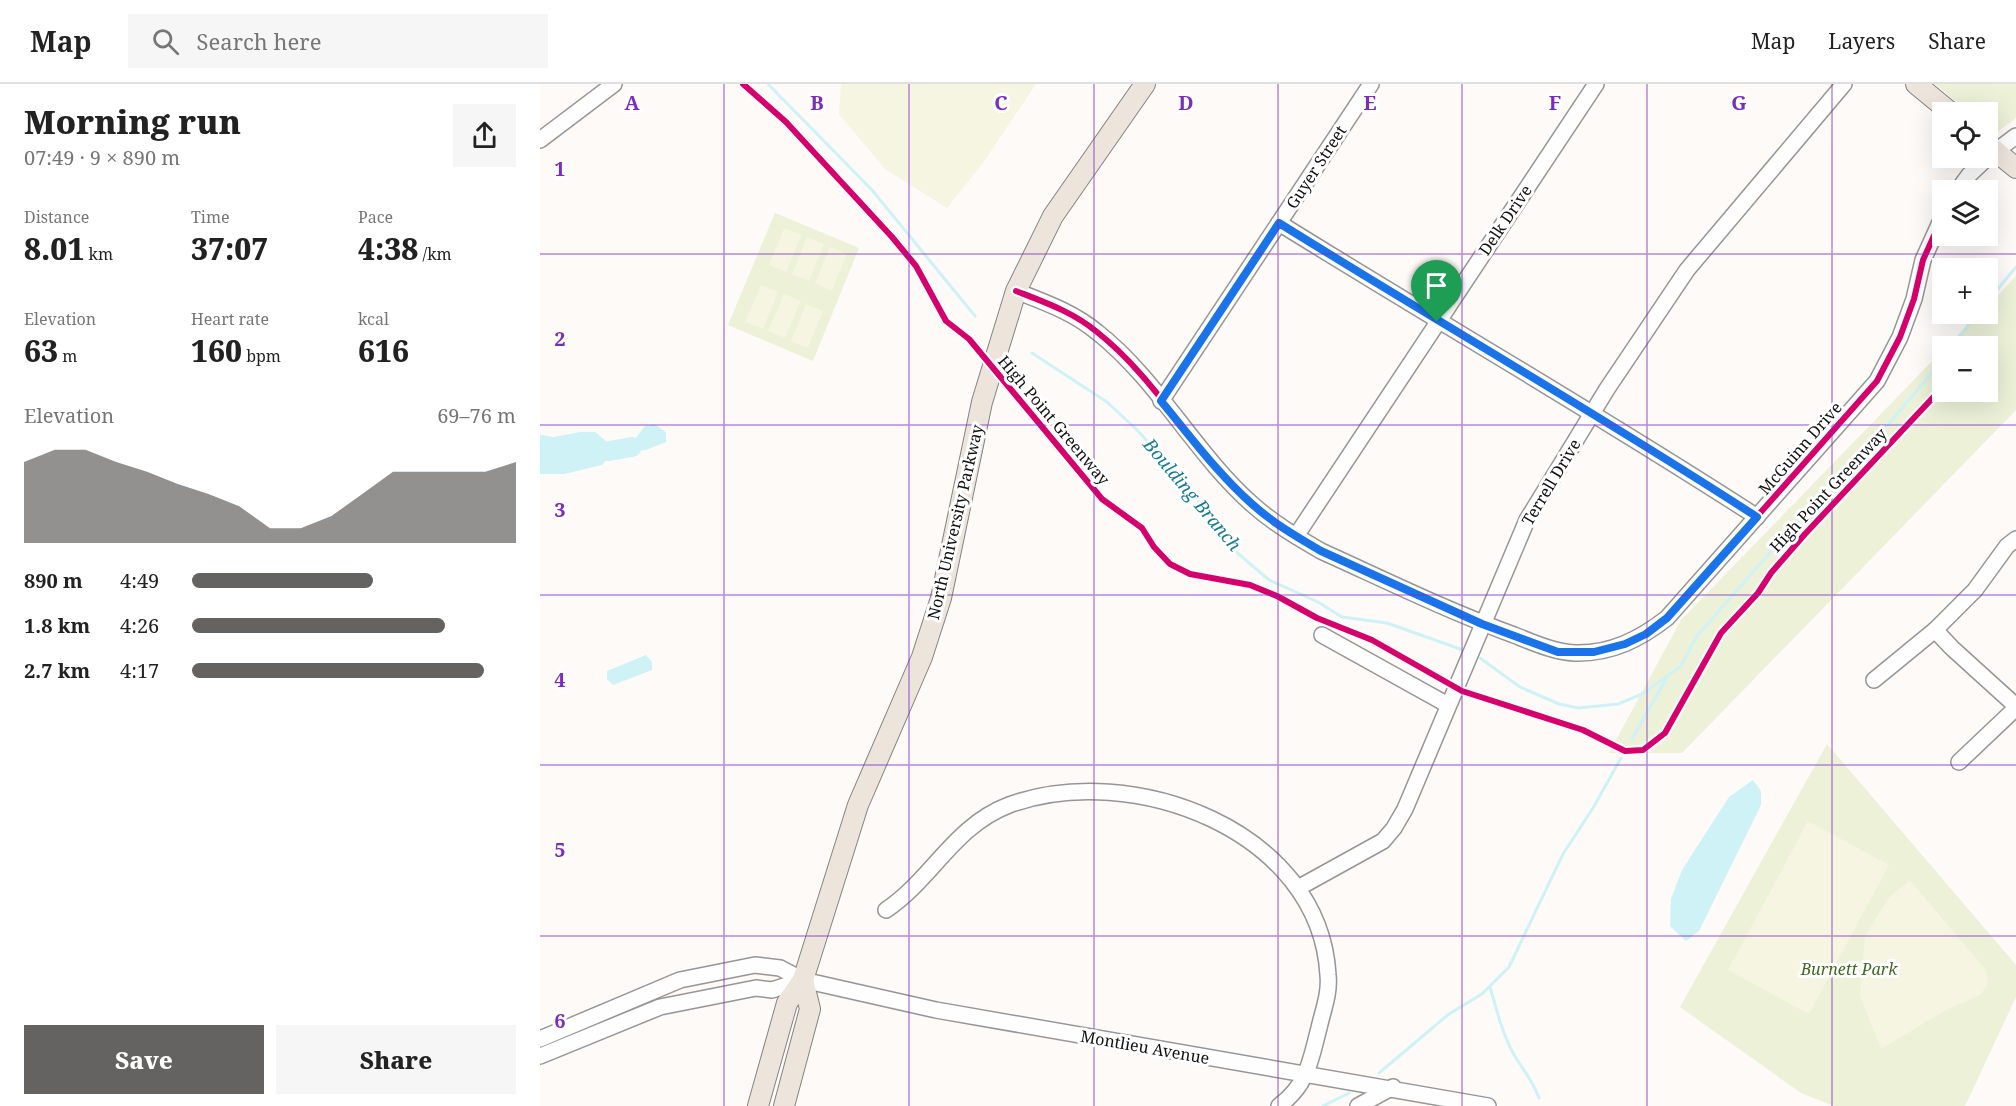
<!DOCTYPE html>
<html lang="en">
<head>
<meta charset="utf-8">
<style>
	body { margin:0; font-family:"Noto Serif",serif; background:#f6f6f6; color:#222; height:100vh; display:flex; flex-direction:column; font-size:22px; white-space:nowrap }
	* { box-sizing:border-box; margin:0 }
	p { font-size:20px; color:#767676 }
	.icon { flex:none; width:33px; height:33px; fill:none; stroke:currentColor; stroke-width:2; stroke-linecap:round; stroke-linejoin:round }
	.map { position:relative; flex:1; overflow:hidden }
	.panel { display:flex; flex-direction:column; background:#fff; width:540px }
	.panel>* { flex:none }
	.buttons { position:absolute; left:1392px; top:18px; display:grid; gap:12px }
	.buttons a { display:grid; place-items:center; width:66px; height:66px; border-radius:0px; background:#fff; box-shadow:0 6px 24px #0002; font-size:30px }
	.pin { position:absolute; display:grid; place-items:center; width:51px; height:51px; color:#fff; margin:-62px -26px; border-radius:50% 50% 50% 0; rotate:-45deg; box-shadow:0 0 6px #0007 }
	.pin .icon { rotate:45deg }
	.round { display:grid; place-items:center; flex:none; width:63px; height:63px; border-radius:0px; background:#f6f6f6 }
	.overview { display:flex; align-items:center; justify-content:space-between; height:102px; padding:0 24px }
	h1 { font-size:33px; font-weight:800; line-height:45px }
	.figures { display:grid; grid-template-columns:repeat(3,1fr); gap:9px; height:102px; padding:6px 24px }
	.figures div { display:grid; align-content:center }
	.figures b { font-size:30px; font-weight:800 }
	.figures small { font-size:16px; font-weight:400 }
	.figures p { font-size:16px }
	.chart { height:168px; padding:12px 24px }
	.chart p { display:flex; justify-content:space-between }
	.chart svg { width:100%; height:108px; margin-top:6px; fill:#646362; opacity:.7 }
	.cta { display:flex; gap:12px; margin-top:auto; padding:12px 24px }
	.cta a { flex:1; height:69px; border-radius:0px; background:#646362; color:#fff; font-size:24px; font-weight:800; line-height:69px; text-align:center }
	.cta a+a { background:#f6f6f6; color:#222 }
	ul { padding:0 24px; list-style:none; font-size:20px }
	li { display:grid; grid-template-columns:96px 72px 1fr; align-items:center; height:45px }
	li i { height:15px; border-radius:8px; background:#646362 }
	header { display:flex; align-items:center; gap:36px; box-sizing:border-box; height:84px; padding:0 30px; background:#fff; border-bottom:2px solid #e0e0e0 }
	header strong { font-size:28px }
	nav { display:flex; gap:33px; margin-inline-start:auto; font-size:21px }
	.search { width:420px; height:54px; background:#f6f6f6; display:flex; align-items:center; gap:15px; box-sizing:border-box; padding:0 21px; border-radius:0px; color:#767676; font-size:22px }
	main { display:flex; flex:1; min-height:0 }
	.map>svg:first-child { display:block }
</style>
</head>
<body>
<header>
<strong>Map</strong>
<div class="search"><svg class="icon" aria-label="search" viewBox="0 0 24 24"><circle cx="10" cy="10" r="6"/><path d="M15 15l6 6"/></svg>Search here</div>
<nav><a>Map</a><a>Layers</a><a>Share</a></nav>
</header>
<main>
<section class="panel">
<div class="overview"><div><h1>Morning run</h1><p>07:49 · 9 × 890 m</p></div><a class="round"><svg class="icon" aria-label="share" viewBox="0 0 24 24"><path d="M12 15V3M7 8l5-5 5 5M5 13v7h14v-7"/></svg></a></div>
<div class="figures">
<div><p>Distance</p><b>8.01<small> km</small></b></div>
<div><p>Time</p><b>37:07</b></div>
<div><p>Pace</p><b>4:38<small> /km</small></b></div>
</div>
<div class="figures">
<div><p>Elevation</p><b>63<small> m</small></b></div>
<div><p>Heart rate</p><b>160<small> bpm</small></b></div>
<div><p>kcal</p><b>616</b></div>
</div>
<div class="chart"><p><span>Elevation</span>69–76 m</p>
<svg viewBox="0 0 160 44" preserveAspectRatio="none"><path d="M0 44V11L10 6L20 6L30 11L40 15L50 20L60 24L70 29L80 38L90 38L100 33L110 24L120 15L130 15L140 15L150 15L160 11V44z"/></svg>
</div>
<ul>
<li><b>890 m</b>4:49<i style="width:56%"></i></li>
<li><b>1.8 km</b>4:26<i style="width:78%"></i></li>
<li><b>2.7 km</b>4:17<i style="width:90%"></i></li>
</ul>
<div class="cta"><a>Save</a><a>Share</a></div>
</section>
<div class="map">
<svg width="1476" height="1022" viewBox="0 0 1476 1022">
	<rect width="100%" height="100%" fill="#fdfaf7"/>
	<g fill="#ecf1d8">
		<polygon points="1395,0 1476,0 1476,34 1456,49 1448,43 1448,28 1429,28"/>
		<polygon points="235,129 319,164 273,277 188,241"/>
		<polygon points="1476,192 1476,326 1142,669 1069,669 1141,536 1402,267 1402,308 1448,308 1448,262 1407,262 1440,230 1448,230 1448,222"/>
		<polygon points="1287,660 1476,881 1476,913 1425,1022 1294,1022 1261,1009 1140,923"/>
	</g>
	<g fill="#f5f5e2">
		<polygon points="301,0 496,0 442,80 407,124 345,85 299,30"/>
		<polygon points="244,144 262,151 246,188 229,181"/>
		<polygon points="267,153 284,160 269,197 252,190"/>
		<polygon points="290,163 307,170 292,207 275,199"/>
		<polygon points="221,201 238,208 223,245 205,238"/>
		<polygon points="244,210 261,217 245,254 228,247"/>
		<polygon points="266,220 283,227 268,264 251,257"/>
		<polygon points="1268,737 1349,781 1269,930 1188,886"/>
		<polygon points="1370,796 1445,885 1448,893 1447,902 1440,911 1408,925 1341,965 1320,912 1325,852 1349,813"/>
	</g>
	<g fill="#cff2f6">
		<polygon points="114,340 126,348 126,358 106,366 94,367 91,360 105,342"/>
		<polygon points="40,348 55,348 66,357 68,374 62,381 24,390 0,390 0,351 14,353"/>
		<polygon points="106,571 112,578 112,586 73,601 67,595 67,587"/>
		<polygon points="1213,696 1221,707 1221,721 1159,847 1146,857 1130,842 1131,815 1142,786 1189,713"/>
	</g>
	<g fill="none" stroke-linecap="round" stroke-linejoin="round">
		<g stroke="#cff2f6" stroke-width="3">
			<polyline points="228,0 332,106 435,232"/>
			<polyline points="1448,217 1476,183"/>
			<polyline points="1412,262 1437,230"/>
			<polyline points="492,269 567,318 596,345 643,396 694,466 729,496 778,518 802,533 847,539 923,566"/>
			<polyline points="940,574 980,603 1019,620 1038,624 1078,620 1102,610 1141,582 1157,552 1241,456 1309,392 1334,357 1402,277"/>
			<polyline points="1092,655 1126,595"/>
			<path d="M950 903C957 927 963 953 976 974 984 987 994 999 999 1014"/>
			<polyline points="839,989 909,930 942,910 969,883 1023,770 1053,724 1081,674"/>
			<polyline points="783,1022 809,1009"/>
		</g>
		<polyline stroke="#cff2f6" stroke-width="20" points="69,367 92,363"/>
		<g stroke="#979695" stroke-width="18">
			<g id="minor">
				<polyline points="0,56 74,0"/>
				<polyline points="1448,73 1476,52"/>
				<polyline points="1418,106 1429,91 1447,74"/>
				<path d="M739 139C898 238 1060 331 1217 433"/>
				<path d="M476 207C504 218 533 228 557 248 618 296 655 370 713 421 733 439 757 453 781 467 845 496 908 527 974 551 994 559 1014 568 1035 569 1071 570 1100 555 1127 534L1337 297 1360 253 1374 215 1383 176 1402 134"/>
				<polyline points="621,317 831,0"/>
				<polyline points="756,452 1056,0"/>
				<polyline points="1476,455 1467,462 1435,506 1395,546 1412,564 1476,622"/>
				<polyline points="782,551 908,621"/>
				<polyline points="1334,596 1395,546"/>
				<polyline points="1419,678 1476,624"/>
				<polyline points="758,804 843,757 854,744 865,725 987,436 1067,305 1147,186 1304,0"/>
				<path d="M346 826C392 795 414 742 469 721 591 676 780 746 788 891 790 909 783 926 779 944 770 978 768 1000 739 1022"/>
				<polyline points="0,955 140,896 215,881 240,884 263,896 396,926 948,1022"/>
				<polyline points="0,972 120,923 216,904 232,906 263,896"/>
				<polyline points="818,1022 853,1003"/>
			</g>
		</g>
		<g stroke="#858382" stroke-width="22">
			<g id="major">
				<polyline points="1376,0 1410,28"/>
				<polyline points="1448,61 1476,84"/>
				<polyline points="218,1022 247,919 263,896 318,721 382,573 401,514 442,318 476,207 513,132 605,0"/>
				<polyline points="244,1022 270,925 263,896"/>
			</g>
		</g>
		<use href="#minor" stroke="#fffefe" stroke-width="15"/>
		<use href="#major" stroke="#ede4dc" stroke-width="20"/>
		<g stroke="#fff" stroke-width="10">
			<g id="cycleway">
				<polyline points="203,0 246,38 352,153 376,182 406,237 429,255 562,415 602,444 614,463 630,480 650,490 710,501 737,512 777,534 832,556 922,607 1043,646 1085,667 1103,666 1125,649 1181,549 1218,509 1231,489 1265,450 1402,304"/>
				<path d="M476 207C504 218 533 228 557 248 618 296 655 370 713 421 733 439 757 453 781 467 845 496 908 527 974 551 994 559 1014 568 1035 569 1071 570 1100 555 1127 534L1337 297 1360 253 1374 215 1383 176 1402 134"/>
			</g>
		</g>
		<use href="#cycleway" stroke="#d6006c" stroke-width="6"/>
	</g>
	<g fill="none" stroke-linecap="round" stroke-linejoin="round">
		<g stroke="#fff" stroke-width="12">
			<path id="route" d="M739 139C898 238 1060 331 1217 433L1127 534 1106 550 1085 560 1054 568H1018L942 540 781 467C757 453 733 439 712 420 678 390 650 352 621 317Z"/>
		</g>
		<use href="#route" stroke="#1a73e8" stroke-width="8"/>
	</g>
	<path fill="none" stroke="#7b2cbf" stroke-width="1.5" stroke-opacity="0.55" d="M184 0V1022M369 0V1022M554 0V1022M738 0V1022M922 0V1022M1107 0V1022M1292 0V1022M0 170H1476M0 341H1476M0 511H1476M0 681H1476M0 852H1476"/>
	<g text-anchor="middle" stroke-width="6" stroke-linejoin="round" paint-order="stroke">
		<g font-size="16" fill="#111" stroke="#fff">
			<text transform="translate(776 83) rotate(-57)" y="6">Guyer Street</text>
			<text transform="translate(965 136) rotate(-56)" y="6">Delk Drive</text>
			<text transform="translate(514 336) rotate(50)" y="6">High Point Greenway</text>
			<text transform="translate(1260 364) rotate(-49)" y="6">McGuinn Drive</text>
			<text transform="translate(1011 398) rotate(-59)" y="6">Terrell Drive</text>
			<text transform="translate(1288 406) rotate(-47)" y="6">High Point Greenway</text>
			<text transform="translate(415 438) rotate(-77)" y="6">North University Parkway</text>
			<text transform="translate(605 963) rotate(10)" y="6">Montlieu Avenue</text>
		</g>
		<g font-size="16" font-style="italic" fill="#426822" stroke="#fff">
			<text x="1309" y="891">Burnett Park</text>
		</g>
		<g font-size="18" font-style="italic" fill="#1b7c93" stroke="#fff">
			<text transform="translate(652 411) rotate(50)" y="6">Boulding Branch</text>
		</g>
	</g>
	<g font-size="20" text-anchor="middle" font-weight="bold" fill="#7b2cbf" stroke="#fff" stroke-width="6" stroke-linejoin="round" paint-order="stroke">
		<text x="92" y="26">A</text>
		<text x="277" y="26">B</text>
		<text x="461" y="26">C</text>
		<text x="646" y="26">D</text>
		<text x="830" y="26">E</text>
		<text x="1015" y="26">F</text>
		<text x="1199" y="26">G</text>
		<text x="20" y="92">1</text>
		<text x="20" y="262">2</text>
		<text x="20" y="433">3</text>
		<text x="20" y="603">4</text>
		<text x="20" y="773">5</text>
		<text x="20" y="944">6</text>
	</g>
</svg>
<div class="buttons">
<a><svg class="icon" aria-label="locate" viewBox="0 0 24 24"><circle cx="12" cy="12" r="6"/><path d="M12 2v4M12 18v4M2 12h4M18 12h4"/></svg></a>
<a><svg class="icon" aria-label="layers" viewBox="0 0 24 24"><path d="M12 4l9 5-9 5-9-5zM3 14l9 5 9-5"/></svg></a>
<a>+</a>
<a>−</a>
</div>
<div class="pin" style="left:897px;top:238px;background:#1e9e55"><svg class="icon" aria-label="arrive" viewBox="0 0 24 24"><path d="M6 21V4h12l-3 4 3 4H6"/></svg></div>
</div>
</main>
</body>
</html>
